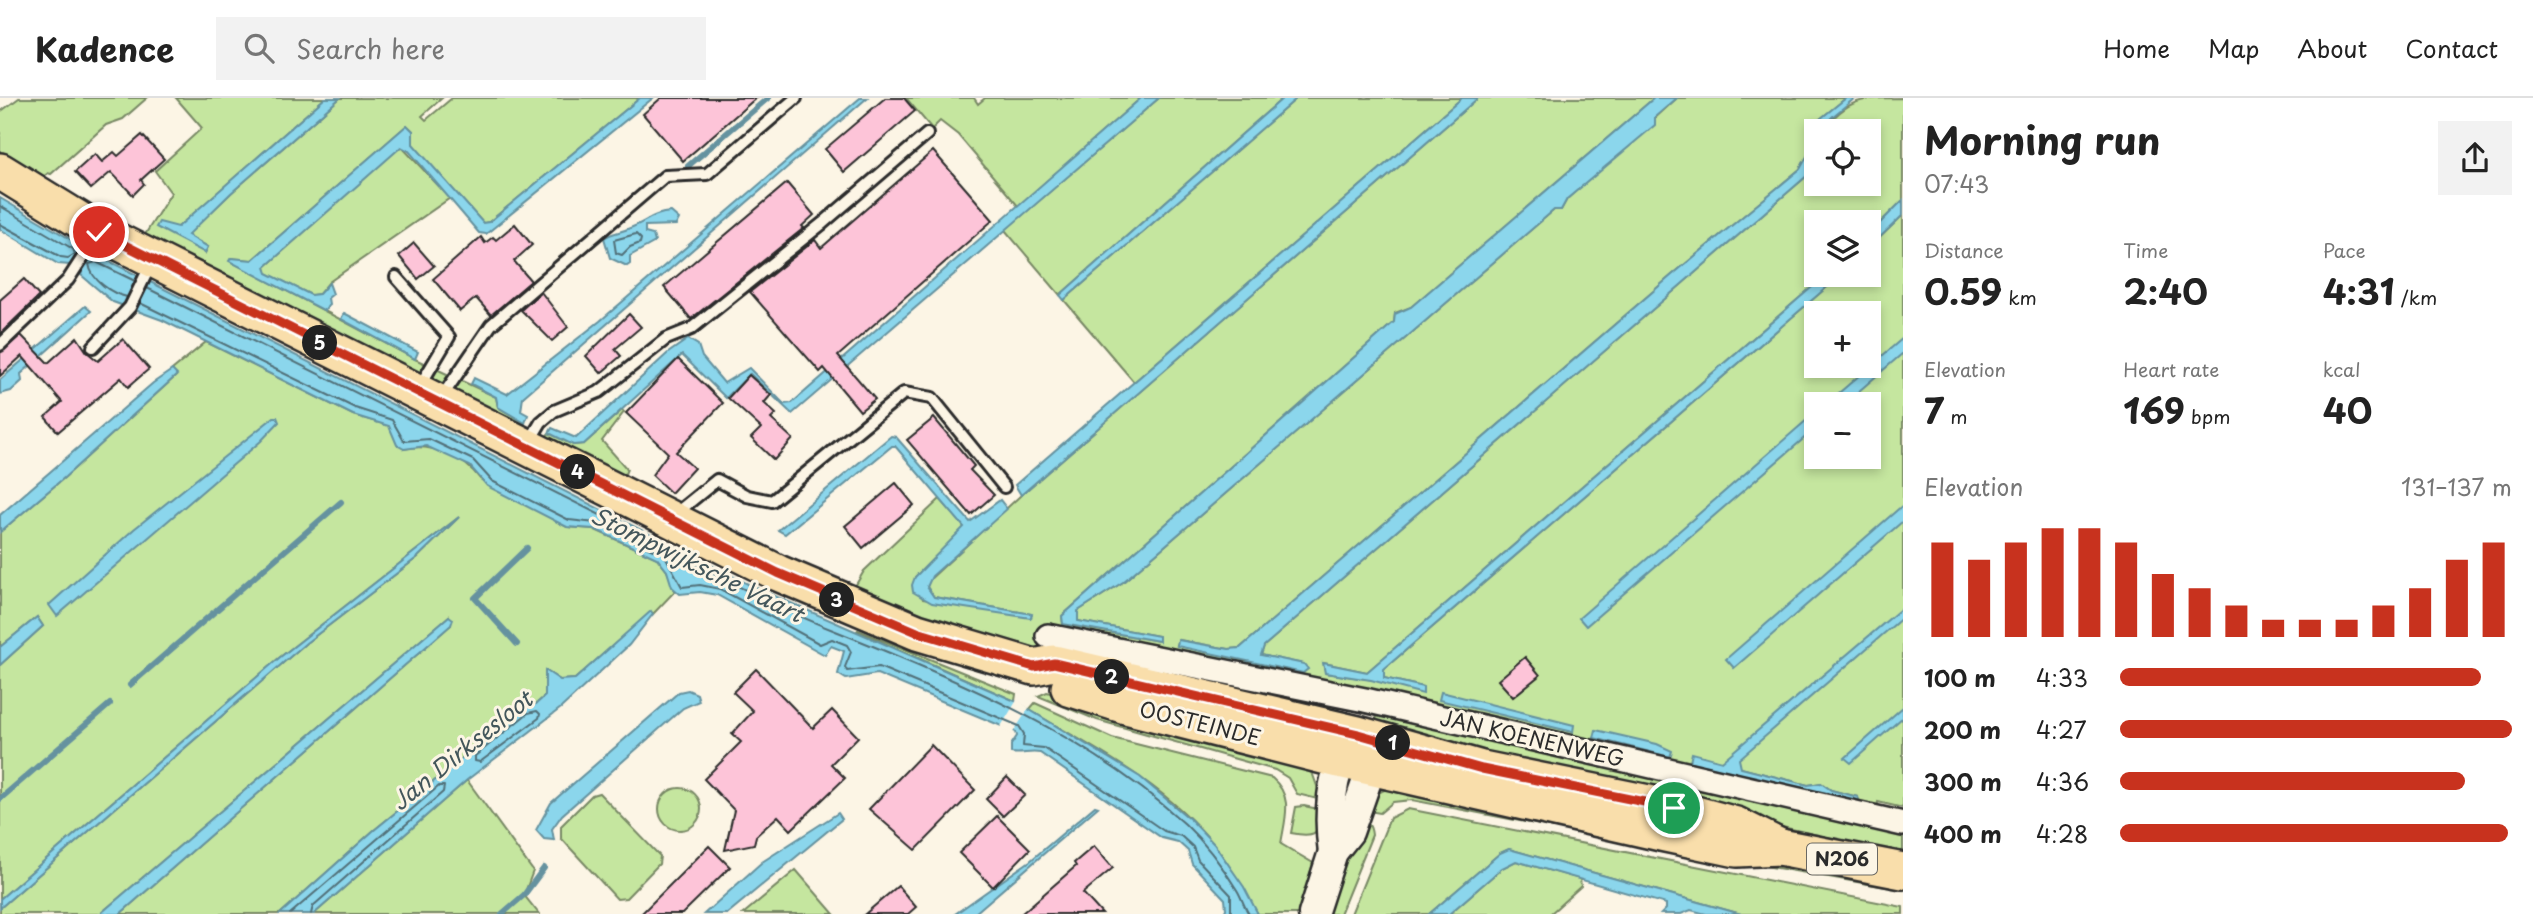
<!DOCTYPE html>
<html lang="en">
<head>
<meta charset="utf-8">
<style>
	body { margin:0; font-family:"Playpen Sans",sans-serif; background:#f2f2f2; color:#222; height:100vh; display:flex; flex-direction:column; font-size:26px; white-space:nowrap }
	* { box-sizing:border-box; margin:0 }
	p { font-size:23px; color:#767676 }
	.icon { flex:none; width:38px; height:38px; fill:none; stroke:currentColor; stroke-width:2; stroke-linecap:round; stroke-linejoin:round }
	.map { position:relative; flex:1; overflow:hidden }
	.sheet { display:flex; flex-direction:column; background:#fff; width:630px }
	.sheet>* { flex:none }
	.controls { position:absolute; left:1804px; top:21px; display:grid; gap:14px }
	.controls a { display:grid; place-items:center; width:77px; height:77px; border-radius:0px; background:#fff; box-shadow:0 4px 10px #0003; font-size:35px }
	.pin { position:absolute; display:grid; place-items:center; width:60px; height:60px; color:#fff; margin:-30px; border:4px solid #fff; border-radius:50%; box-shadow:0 2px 7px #0007 }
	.km { position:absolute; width:35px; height:35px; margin:-18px; border-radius:50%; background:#222; color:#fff; font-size:19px; line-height:35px; text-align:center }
	.round { display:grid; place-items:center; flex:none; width:74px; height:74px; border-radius:0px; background:#f2f2f2 }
	.summary { display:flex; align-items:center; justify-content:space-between; height:119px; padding:0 21px }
	h1 { font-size:38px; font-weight:700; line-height:52px }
	.figures { display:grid; grid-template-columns:repeat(3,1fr); gap:10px; height:119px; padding:7px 21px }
	.figures div { display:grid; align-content:center }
	.figures b { font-size:35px; font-weight:700 }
	.figures small { font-size:19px; font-weight:400 }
	.figures p { font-size:19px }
	.chart { height:196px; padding:14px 21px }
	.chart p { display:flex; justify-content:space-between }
	.chart svg { width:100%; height:126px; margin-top:7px; stroke:#c8321e; stroke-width:6 }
	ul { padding:0 21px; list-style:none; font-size:23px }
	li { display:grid; grid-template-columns:112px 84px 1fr; align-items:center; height:52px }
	li i { height:18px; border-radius:9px; background:#c8321e }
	header { display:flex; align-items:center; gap:42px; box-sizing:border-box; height:98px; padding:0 35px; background:#fff; border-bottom:2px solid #e0e0e0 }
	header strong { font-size:33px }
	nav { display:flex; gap:38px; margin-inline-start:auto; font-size:24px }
	.search { width:490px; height:63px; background:#f2f2f2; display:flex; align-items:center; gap:18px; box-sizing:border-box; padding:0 24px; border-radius:0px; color:#767676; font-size:26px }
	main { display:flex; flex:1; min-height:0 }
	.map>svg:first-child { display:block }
</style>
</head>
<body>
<header>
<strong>Kadence</strong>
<div class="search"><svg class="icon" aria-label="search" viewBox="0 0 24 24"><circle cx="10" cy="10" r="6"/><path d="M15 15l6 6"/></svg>Search here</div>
<nav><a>Home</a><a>Map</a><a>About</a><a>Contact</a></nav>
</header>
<main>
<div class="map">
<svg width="1903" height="816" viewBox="0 0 1903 816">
	<rect width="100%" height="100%" fill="#fcf5e5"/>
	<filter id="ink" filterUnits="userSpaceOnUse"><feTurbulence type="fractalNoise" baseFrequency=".0143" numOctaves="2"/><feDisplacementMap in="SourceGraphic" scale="14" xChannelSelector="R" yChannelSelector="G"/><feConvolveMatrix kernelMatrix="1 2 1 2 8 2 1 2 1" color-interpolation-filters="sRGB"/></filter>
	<g filter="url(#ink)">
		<g fill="#c5e69f" stroke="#788865" stroke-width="2" fill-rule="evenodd">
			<polygon points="19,0 147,0 123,21 106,27 51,76 48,75 42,80 0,61 0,14"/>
			<polygon points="176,0 325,0 178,129 205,155 208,149 187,137 231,95 340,0 442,0 422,18 426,22 452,0 640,0 489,124 483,125 412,46 413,33 407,27 252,162 231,160 230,163 415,261 496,299 498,309 525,325 523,330 141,143 171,95 155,73 202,30"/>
			<polygon points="906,0 974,0 978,6 985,0 1141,0 1018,108 958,37 940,23 932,31"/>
			<polygon points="1159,0 1283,0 1060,197 1005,132"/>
			<polygon points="1297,0 1462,0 1134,284 1064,202"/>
			<path d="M1478 0H1654L1411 209 1395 215 1394 224 1062 518 1063 526 1159 543V538L1078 523V513L1123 484 1554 112H1561L1567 101 1677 0H1846L1815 25 1810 37 1808 57 1800 71 1672 177 1240 550 1229 551 1179 542 1177 547 1303 566 1261 557 1264 548 1809 76 1816 62V86H1869V33L1823 32C1848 0 1862 0 1903 0V102L1869 136V124H1816V177H1826L1367 574 1324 565 1326 575 1423 589 1384 580V571L1841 177H1869V150L1903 117V710L1878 704 1877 711 1337 608 1340 620 973 537 854 490 864 473 940 401 965 429 915 479 923 501 1031 516 934 499 927 489 928 483 1021 397ZM1816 215H1869V268H1816ZM1816 306H1869V359H1816ZM1690 664 1741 670 1808 687 1821 685 1831 692 1858 699Z"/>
			<polygon points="401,48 450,100 329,184 319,196 311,197 266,175 265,169"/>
			<path d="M206 244 353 317 390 328 404 351C431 344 464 359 480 381L567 429 593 431 657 460 667 473 675 493 653 516 651 514 575 581 560 582 546 573 545 598 536 606 526 608 373 733 280 816H120L451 527 449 518 100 816H0V810L306 545 418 459 459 419 279 560 0 801V567L43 528 37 519 0 549V434L65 379 176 278 172 272Z"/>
			<polygon points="622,312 624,314 602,343 627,371 622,383 545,340 549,335 573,347 584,346"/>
			<polygon points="858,532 1016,596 1015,603 857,533"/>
			<polygon points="1047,594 1302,665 1313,677 1322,702 1297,696 1288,680 1275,672 1097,622 1038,598"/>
			<path d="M1035 605 1112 640 1272 680C1294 699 1285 720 1281 746L1313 765 1299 816H1258C1243 794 1232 769 1215 748 1167 687 1094 650 1029 612Z"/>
			<polygon points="1379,613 1903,731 1903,756 1474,660 1378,635 1376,621"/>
			<polygon points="467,682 533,773 524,797 539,816 314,816"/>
			<polygon points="1390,689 1903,786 1903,792 1639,746 1412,702 1393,704 1380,715 1363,712 1374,697"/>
			<circle cx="680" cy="711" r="21"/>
			<polygon points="599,695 660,758 659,766 626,800 617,801 561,740 561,728 592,697"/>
			<path d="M1304 708 1323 712C1319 736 1316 740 1291 735L1296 709Z"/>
			<polygon points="1408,711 1903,809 1903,816 1741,816 1509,751 1500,755 1429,816 1351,816 1390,720"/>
			<path d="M1359 721C1368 724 1371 727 1372 737L1340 816H1324Z"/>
			<polygon points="1516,763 1580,781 1581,788 1550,816 1449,816 1502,770"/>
			<polygon points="796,772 834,816 743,816"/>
		</g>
		<g fill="#8bd6ec" stroke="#65929f" stroke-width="2">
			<polygon points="325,0 340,0 231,95 188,137 208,149 205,155 156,129 159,124 178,129"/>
			<polygon points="640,0 653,0 486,136 479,135 409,53 401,49 265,169 267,175 311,197 319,196 329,185 333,196 328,200 329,206 325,213 229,163 231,160 252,162 407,27 413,33 413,46 483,125 489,124"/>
			<polygon points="860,0 867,0 523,299 521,313 528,317 525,325 498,309 496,299 471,286 474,280 507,296 600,223"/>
			<polygon points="1141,0 1159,0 792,316 750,276 726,300 682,257 584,346 573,347 549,335 552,330 576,340 668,255 688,241 698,247 702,259 724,285 749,270 784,306 792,305"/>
			<polygon points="1283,0 1297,0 1064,202 1060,197"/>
			<polygon points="1462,0 1478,0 1021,397 1015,387"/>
			<polygon points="1654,0 1677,0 1655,19 1655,27 1567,101 1561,112 1554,112 1123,484 1078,513 1078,523 1159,538 1159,543 1063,526 1062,518 1394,224 1395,216 1411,209"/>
			<polygon points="1846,0 1855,0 1831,20 1823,33 1816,33 1816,62 1809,76 1264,548 1261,557 1304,566 1308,571 1303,575 1177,548 1178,542 1229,551 1240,550 1672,177 1800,71 1808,57 1810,37 1815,25"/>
			<path d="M0 100 82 148 81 153 90 158 93 155 752 488 1015 603 1140 679 1191 722 1214 746 1244 789 1258 816H1223L1226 811 1225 801 1192 766 1188 753 1178 744 1162 740 1040 655C1029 653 1022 657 1011 655V647L1017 638 1016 634 877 576 846 581 838 576 844 553 831 548 825 557 717 497 700 494 680 496 672 489 667 473 657 460 594 431 567 429 487 388 470 368 426 348 404 351 397 347 389 328 353 317 162 222 113 204 81 177 83 172 73 165 70 167 58 166 0 131Z"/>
			<polygon points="1903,102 1903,117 1869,150 1869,136"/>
			<path d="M671 114 679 121 676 127 645 128V135L653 137 655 144 630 158V166L627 168 610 160 604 140C613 134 620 135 630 130 646 124 653 115 671 114Z"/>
			<polygon points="1826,177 1841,177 1384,571 1384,580 1423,589 1423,596 1371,582 1325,575 1323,565 1367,574"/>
			<polygon points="85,208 91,213 21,276 22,283 11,293 0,296 0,282"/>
			<polygon points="344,215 418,254 415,261 341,221"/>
			<polygon points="1903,240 1903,255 1844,306 1826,306"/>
			<polygon points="172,272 177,277 65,379 0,434 0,417 153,285"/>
			<polygon points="1816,314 1816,330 1586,528 1579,520"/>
			<polygon points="274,319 277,319 279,324 261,343 57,518 49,507 134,431"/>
			<polygon points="891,338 896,339 970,424 1000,402 1007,411 932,478 927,489 934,499 1032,516 1031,520 932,505 913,494 912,487 915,479 964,429 895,348 892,348 785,436 778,432"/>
			<polygon points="1903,407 1903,423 1734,570 1726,561"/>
			<polygon points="459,419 418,459 306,545 0,810 0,801 279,560"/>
			<polygon points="1903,509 1903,519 1739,661 1741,670 1808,687 1821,685 1831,692 1858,699 1860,704 1690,664 1692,655 1722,663"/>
			<polygon points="651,513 653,516 629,547 561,610 467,682 314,816 280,816 373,733 526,608 536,606 545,598 545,572 560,582 575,581"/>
			<polygon points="449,518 453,521 451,527 120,816 100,816"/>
			<polygon points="37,519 43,528 0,567 0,549"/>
			<polygon points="688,592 697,596 699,603 683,610 562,717 552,731 554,742 544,741 536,732 551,705 679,594"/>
			<polygon points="1441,594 1574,627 1573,634 1439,602"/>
			<polygon points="1903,609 1903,619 1851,665 1845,660"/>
			<polygon points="1596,632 1657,646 1672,653 1670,659 1594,640"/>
			<polygon points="1095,708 1098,709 974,816 955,816 1030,763"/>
			<polygon points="838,715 842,721 727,816 704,816 762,764"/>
			<polygon points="1509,751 1741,816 1706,816 1691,812 1681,816 1661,816 1666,811 1666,806 1516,763 1502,770 1449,816 1429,816 1500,755"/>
		</g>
		<polygon fill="#fcf5e5" points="1017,602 1029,610 1012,636 1000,630"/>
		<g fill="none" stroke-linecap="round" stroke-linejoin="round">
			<g stroke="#516f78" stroke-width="2">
				<polyline points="0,108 73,151 75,156 68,160 61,159 0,126"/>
				<polygon points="636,136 641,141 640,145 630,149 622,157 616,155 614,142"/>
				<path d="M127 199C112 196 91 182 89 166L96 164 135 183"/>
				<polyline points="140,205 355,310 392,322 404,343 429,341 473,362 492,383 569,422 596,425 653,452 657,450 656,445 147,190"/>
				<polygon points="537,613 540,616 539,620 480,664 475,663 475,658 528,615"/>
				<polyline points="290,816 439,688 444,688 443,694 313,808 311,816"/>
				<path d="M1231 816V797L1198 762 1193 749 1181 738 1164 733 1044 650 1023 648 1024 636 1019 628 879 569 847 573 845 569 851 554 847 547 832 541 820 546 720 491 700 487 682 489 662 452 666 451C723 480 779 511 838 534 959 582 1088 637 1185 726 1205 745 1223 769 1237 792 1242 800 1244 809 1249 816"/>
			</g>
			<g stroke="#65929f" stroke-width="6">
				<polyline points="688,68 768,0"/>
				<polyline points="517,546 475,500 527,450"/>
				<polyline points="130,587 341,404"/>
				<polyline points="0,701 110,606"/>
				<polyline points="502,816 524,797 544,770"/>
			</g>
		</g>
		<g fill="#fdc4d8" stroke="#2b2b2b" stroke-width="2">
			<polygon points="661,0 756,0 683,63 643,16"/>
			<polygon points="885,0 904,0 915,13 844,74 825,51"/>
			<polygon points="142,37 164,61 141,82 144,86 133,97 111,74 91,91 75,74 95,56 102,64 114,54 118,58"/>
			<polygon points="933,53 993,122 838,258 875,301 860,313 824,270 820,274 750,194 815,142 821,150"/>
			<polygon points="787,85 814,117 802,128 804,130 691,221 664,189"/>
			<polygon points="515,126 532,147 514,163 531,183 491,217 476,200 460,213 433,181 481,139 485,145 493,139 496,142"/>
			<polygon points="414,145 434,168 418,181 399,158"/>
			<polygon points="24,181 39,198 0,236 0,202"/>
			<polygon points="541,194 568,229 552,243 521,212"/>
			<polygon points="629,216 641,229 615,251 621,258 601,275 586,258"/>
			<polygon points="21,237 48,265 77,239 87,254 98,263 123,241 149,271 128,289 121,280 58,334 45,319 62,304 22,258 0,278 0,255"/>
			<polygon points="678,261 723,305 676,354 694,370 671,395 652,377 668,355 626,315"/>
			<polygon points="749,277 771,297 764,305 776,316 771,321 793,341 774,362 751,340 761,330 728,300"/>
			<polygon points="934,320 974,368 970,372 994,397 971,417 907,342"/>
			<polygon points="896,385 914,407 863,450 845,428"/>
			<polygon points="1525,559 1540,577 1513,599 1498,582"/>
			<polygon points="756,571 813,630 832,612 858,639 831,666 845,680 791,732 778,718 756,738 754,746 725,752 734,712 704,681 741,644 732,636 753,613 733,594"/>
			<polygon points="931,647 975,692 916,752 869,711"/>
			<polygon points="1007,679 1025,697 1003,718 986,701"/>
			<polygon points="997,718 1030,751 993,789 959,755"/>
			<polygon points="709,748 730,769 682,816 641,816"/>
			<polygon points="1094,748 1113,770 1083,795 1102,816 1021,816 1076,768 1074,765"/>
			<polygon points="898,788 916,809 908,816 865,816"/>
		</g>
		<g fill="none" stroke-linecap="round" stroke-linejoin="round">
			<g stroke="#2b2b2b" stroke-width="16">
				<g id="service">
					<polyline points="396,179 449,239 418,291"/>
					<polyline points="0,247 68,182 96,139"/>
					<polyline points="93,249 130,209 151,166"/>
					<polyline points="441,300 491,227 665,78 707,76 796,0"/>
					<polyline points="528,346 541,324 554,313 599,294 666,241 691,231 823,125 927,36"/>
					<polyline points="675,416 717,382 747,398 772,403 904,295 932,300 1004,389"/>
				</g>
			</g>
			<g stroke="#2b2b2b" stroke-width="28">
				<polyline id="minor" points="1048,538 1365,602 1903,726"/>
			</g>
			<g stroke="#2b2b2b" stroke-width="33">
				<g id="tertiary">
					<path d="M1333 754C1328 720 1330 674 1350 646"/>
					<polyline points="1313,816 1333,754 1349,734 1372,668 1365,651"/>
				</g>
			</g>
			<g stroke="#2b2b2b" stroke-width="40">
				<g id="primary">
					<polyline points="0,73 99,134 778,475 917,534 1034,569 1054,565 1358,636 1482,671 1673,710 1736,727 1780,749"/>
					<polyline points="1069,590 1126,608 1339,662 1665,736 1737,751 1780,749 1903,773"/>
				</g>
			</g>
			<use href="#service" stroke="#fcf5e5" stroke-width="10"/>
			<use href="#minor" stroke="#fcf5e5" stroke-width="23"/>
			<use href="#tertiary" stroke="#fcf5e5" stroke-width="28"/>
			<use href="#primary" stroke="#f9deab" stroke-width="35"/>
		</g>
	</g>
	<g fill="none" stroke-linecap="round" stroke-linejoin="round" filter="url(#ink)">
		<g stroke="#fff" stroke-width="14">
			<polyline id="route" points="99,134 778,475 917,534 1034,569 1054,565 1358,636 1482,671 1674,710"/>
		</g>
		<use href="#route" stroke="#c8321e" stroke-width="9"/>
	</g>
	<g text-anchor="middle" stroke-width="6" stroke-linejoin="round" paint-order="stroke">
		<rect fill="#fcf5e5" stroke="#6a6863" stroke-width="2" x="1807" y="745.5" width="70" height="31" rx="5"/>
		<g font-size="19" font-weight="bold" fill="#2b2b2b">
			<text x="1842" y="768">N206</text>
		</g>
		<g font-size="21" fill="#2b2b2b" stroke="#fcf5e5">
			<text transform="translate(1200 626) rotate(14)" y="7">OOSTEINDE</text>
			<text transform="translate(1532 641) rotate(13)" y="7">JAN KOENENWEG</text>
		</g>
		<g font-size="23" font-style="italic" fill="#43565b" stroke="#fcf5e5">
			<text transform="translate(697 467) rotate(26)" y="8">Stompwijksche Vaart</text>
			<text transform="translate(462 653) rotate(-39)" y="8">Jan Dirksesloot</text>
		</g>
	</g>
</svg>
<div class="controls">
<a><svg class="icon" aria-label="locate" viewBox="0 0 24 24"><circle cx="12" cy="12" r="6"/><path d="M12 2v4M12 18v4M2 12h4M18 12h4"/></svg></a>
<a><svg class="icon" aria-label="layers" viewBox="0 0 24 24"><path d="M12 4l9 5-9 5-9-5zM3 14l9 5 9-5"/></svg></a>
<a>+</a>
<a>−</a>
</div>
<div class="pin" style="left:1674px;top:710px;background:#1e9e55"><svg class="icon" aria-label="arrive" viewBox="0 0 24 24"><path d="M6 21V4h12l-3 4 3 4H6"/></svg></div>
<div class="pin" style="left:99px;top:134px;background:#d93025"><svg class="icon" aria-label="check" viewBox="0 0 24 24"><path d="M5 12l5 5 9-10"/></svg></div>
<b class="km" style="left:1393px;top:645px">1</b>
<b class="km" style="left:1112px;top:579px">2</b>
<b class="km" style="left:837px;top:502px">3</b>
<b class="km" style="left:578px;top:374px">4</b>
<b class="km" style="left:320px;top:245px">5</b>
</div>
<section class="sheet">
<div class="summary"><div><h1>Morning run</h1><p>07:43</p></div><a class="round"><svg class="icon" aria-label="share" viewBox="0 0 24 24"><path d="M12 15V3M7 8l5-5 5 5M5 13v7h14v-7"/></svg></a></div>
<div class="figures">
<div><p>Distance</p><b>0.59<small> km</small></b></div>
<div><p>Time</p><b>2:40</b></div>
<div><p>Pace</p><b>4:31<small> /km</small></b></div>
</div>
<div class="figures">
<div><p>Elevation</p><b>7<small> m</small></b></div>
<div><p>Heart rate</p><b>169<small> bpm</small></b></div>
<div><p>kcal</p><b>40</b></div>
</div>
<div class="chart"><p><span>Elevation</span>131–137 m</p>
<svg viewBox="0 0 160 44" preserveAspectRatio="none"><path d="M5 44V11M15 44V17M25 44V11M35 44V6M45 44V6M55 44V11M65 44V22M75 44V27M85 44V33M95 44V38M105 44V38M115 44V38M125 44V33M135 44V27M145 44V17M155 44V11"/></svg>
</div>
<ul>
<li><b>100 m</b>4:33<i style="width:92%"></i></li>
<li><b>200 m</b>4:27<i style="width:100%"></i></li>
<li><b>300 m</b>4:36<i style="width:88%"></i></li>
<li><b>400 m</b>4:28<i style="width:99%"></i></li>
</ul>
</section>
</main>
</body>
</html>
